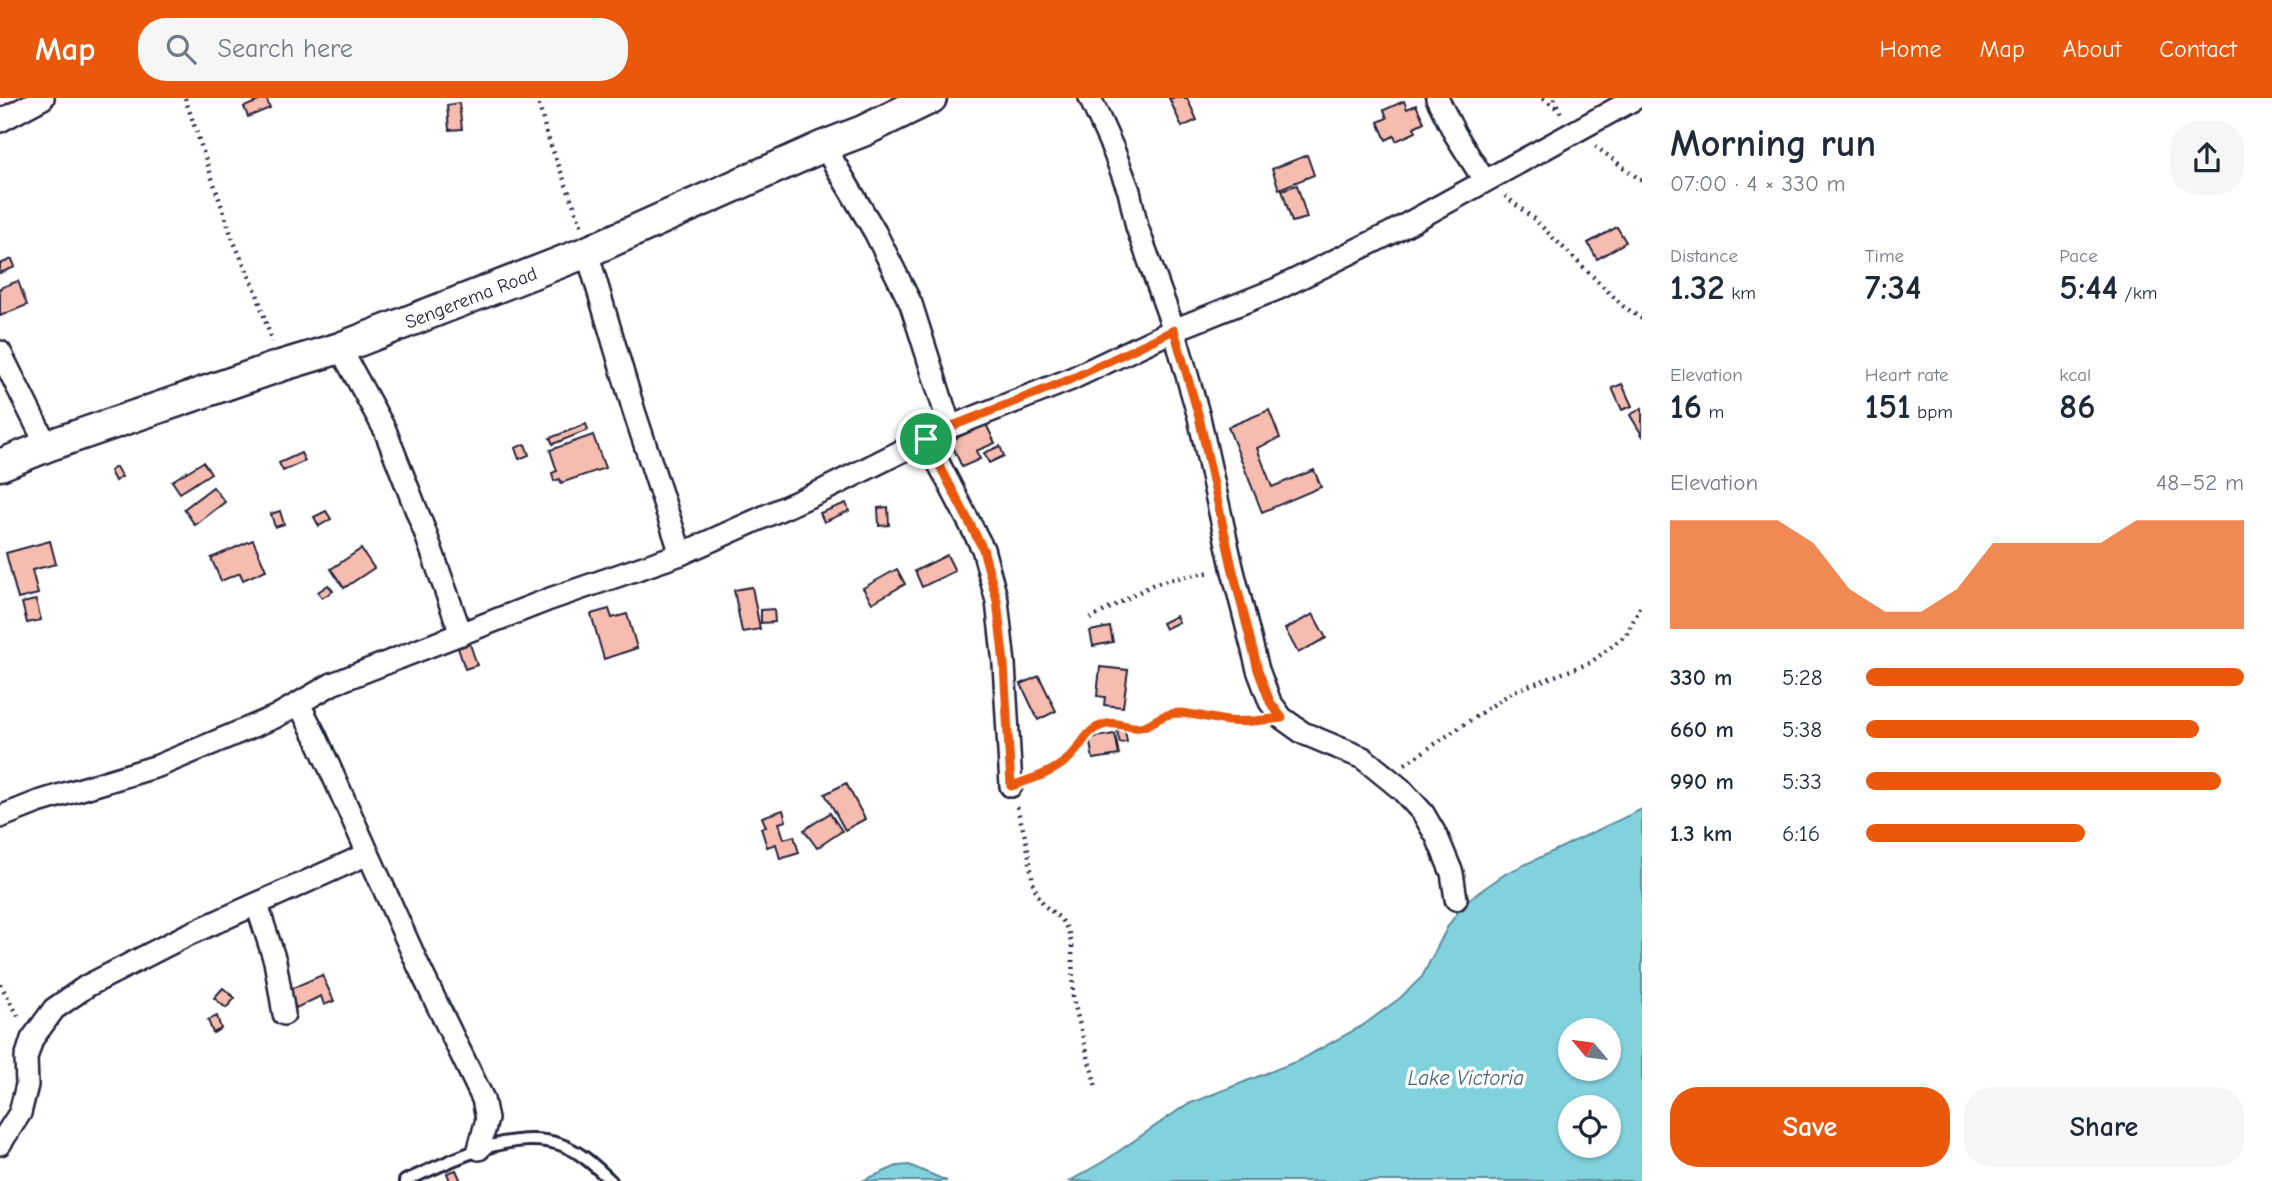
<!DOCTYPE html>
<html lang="en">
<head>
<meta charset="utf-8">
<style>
	body { margin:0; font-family:"Comic Neue",sans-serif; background:#f6f6f7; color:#1f2937; height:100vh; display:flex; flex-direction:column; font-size:26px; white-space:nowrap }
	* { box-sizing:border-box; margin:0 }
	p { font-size:23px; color:#747a83 }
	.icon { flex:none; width:38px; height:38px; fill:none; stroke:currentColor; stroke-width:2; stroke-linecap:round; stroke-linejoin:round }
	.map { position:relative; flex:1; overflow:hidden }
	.details { display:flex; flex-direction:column; background:#fff; width:630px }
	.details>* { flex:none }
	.needle { width:46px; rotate:299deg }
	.controls { position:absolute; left:1558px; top:920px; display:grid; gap:14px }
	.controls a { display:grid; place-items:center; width:63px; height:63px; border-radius:50%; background:#fff; box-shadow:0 2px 5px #0004; font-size:35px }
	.pin { position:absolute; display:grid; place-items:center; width:60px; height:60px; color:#fff; margin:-30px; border:4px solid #fff; border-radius:50%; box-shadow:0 2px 7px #0007 }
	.round { display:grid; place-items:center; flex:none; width:74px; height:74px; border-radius:28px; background:#f6f6f7 }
	.headline { display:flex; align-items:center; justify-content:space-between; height:119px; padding:0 28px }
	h1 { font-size:38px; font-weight:600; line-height:52px }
	.stats { display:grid; grid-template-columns:repeat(3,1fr); gap:10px; height:119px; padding:7px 28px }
	.stats div { display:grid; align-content:center }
	.stats b { font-size:35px; font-weight:600 }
	.stats small { font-size:19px; font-weight:400 }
	.stats p { font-size:19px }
	.chart { height:196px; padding:14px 28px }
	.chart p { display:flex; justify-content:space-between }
	.chart svg { width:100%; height:126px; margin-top:7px; fill:#ea580c; opacity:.7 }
	.primary-button { display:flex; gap:14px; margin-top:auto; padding:14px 28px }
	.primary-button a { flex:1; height:80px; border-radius:28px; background:#ea580c; color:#fff; font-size:28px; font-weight:600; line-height:80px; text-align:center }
	.primary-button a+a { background:#f6f6f7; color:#1f2937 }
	ul { padding:0 28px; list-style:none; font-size:23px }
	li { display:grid; grid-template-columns:112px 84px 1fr; align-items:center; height:52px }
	li i { height:18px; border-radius:9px; background:#ea580c }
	header { display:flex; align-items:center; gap:42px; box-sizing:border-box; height:98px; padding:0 35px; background:#ea580c; color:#fff }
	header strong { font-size:33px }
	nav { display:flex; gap:38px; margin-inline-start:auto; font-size:24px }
	.search { width:490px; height:63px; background:#f6f6f7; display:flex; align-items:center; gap:18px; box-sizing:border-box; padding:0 24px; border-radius:28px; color:#747a83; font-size:26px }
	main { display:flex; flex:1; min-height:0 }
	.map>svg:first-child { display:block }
</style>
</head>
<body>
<header>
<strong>Map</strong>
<div class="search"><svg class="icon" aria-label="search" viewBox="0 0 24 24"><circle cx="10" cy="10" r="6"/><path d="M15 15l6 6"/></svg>Search here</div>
<nav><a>Home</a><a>Map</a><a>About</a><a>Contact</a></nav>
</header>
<main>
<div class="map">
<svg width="1642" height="1083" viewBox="0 0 1642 1083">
	<rect width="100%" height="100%" fill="#fff"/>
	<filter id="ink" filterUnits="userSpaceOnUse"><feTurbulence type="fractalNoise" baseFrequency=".0143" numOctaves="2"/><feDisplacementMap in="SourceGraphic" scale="14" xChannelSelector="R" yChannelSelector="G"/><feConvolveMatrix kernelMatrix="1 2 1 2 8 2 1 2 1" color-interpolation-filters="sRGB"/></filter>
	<g filter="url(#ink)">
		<g fill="#82d2de" stroke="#5c8c9d" stroke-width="2" fill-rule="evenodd">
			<path d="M1642 711V1083H1070L1106 1062 1186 1007 1300 962 1362 928 1400 900 1422 879 1448 828 1465 804 1505 776ZM1570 933H1608V971H1570ZM1570 1010H1608V1048H1570Z"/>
			<polygon points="909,1067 947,1083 862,1083 897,1068"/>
		</g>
		<g fill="#f7bcb0" stroke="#22223b" stroke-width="2">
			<polygon points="266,0 270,10 248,19 244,9"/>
			<polygon points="1169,0 1187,0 1197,22 1182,29"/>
			<polygon points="1404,3 1407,11 1416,7 1424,24 1414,29 1416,34 1396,43 1394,38 1386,42 1378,24 1387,20 1384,12"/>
			<polygon points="459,5 462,31 449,32 447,7"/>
			<polygon points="1307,57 1314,77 1279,91 1272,71"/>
			<polygon points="1297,87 1307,120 1292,124 1282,92"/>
			<polygon points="1617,129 1626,144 1597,161 1588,145"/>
			<polygon points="12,161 15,169 0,175 0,166"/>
			<polygon points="18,183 27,207 0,218 0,190"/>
			<polygon points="1622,286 1632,308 1622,312 1612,290"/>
			<polygon points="1642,310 1642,337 1630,317"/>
			<polygon points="1269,312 1280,340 1257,350 1272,389 1314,372 1321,389 1262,414 1228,329"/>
			<polygon points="586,326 588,332 553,346 550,340"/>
			<polygon points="986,326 995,345 976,353 980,361 962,369 950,343"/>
			<polygon points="593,337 605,370 561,385 560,381 554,383 552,375 557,373 550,352"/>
			<polygon points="525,346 529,357 519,361 515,350"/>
			<polygon points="1000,348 1004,358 989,365 984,355"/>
			<polygon points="301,355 305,363 283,373 279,365"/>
			<polygon points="203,364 211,375 180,395 172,383"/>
			<polygon points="116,369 122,379 115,383 110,373"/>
			<polygon points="213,389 225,404 195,427 184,411"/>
			<polygon points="846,405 849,413 824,424 820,415"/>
			<polygon points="888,409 889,427 879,428 878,410"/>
			<polygon points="280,413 284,426 275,429 271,416"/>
			<polygon points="326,413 331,421 319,428 314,419"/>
			<polygon points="253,442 266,472 243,482 240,475 221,483 211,460"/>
			<polygon points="50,443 56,466 32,472 38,496 18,501 6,455"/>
			<polygon points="361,451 374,470 344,490 331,471"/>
			<polygon points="947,457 955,473 922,489 915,473"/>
			<polygon points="897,471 905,486 872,505 863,490"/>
			<polygon points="328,487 333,493 322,500 318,494"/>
			<polygon points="752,489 760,531 742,534 734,492"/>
			<polygon points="36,502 41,522 27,525 22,505"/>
			<polygon points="609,511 612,520 627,516 637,550 604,561 591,516"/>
			<polygon points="774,511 775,524 761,525 761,512"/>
			<polygon points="1313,516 1326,540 1298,555 1285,531"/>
			<polygon points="1176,518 1179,524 1165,531 1162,525"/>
			<polygon points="1110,529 1113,544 1093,548 1090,533"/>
			<polygon points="470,546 477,567 465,571 458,550"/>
			<polygon points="1100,569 1128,572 1123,609 1104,607 1105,599 1097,598"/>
			<polygon points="1039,578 1056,613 1038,622 1021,586"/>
			<polygon points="1125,632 1127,644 1120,645 1117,633"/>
			<polygon points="1115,636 1119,657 1093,661 1089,640"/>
			<polygon points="846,685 865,721 845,732 825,696"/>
			<polygon points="783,712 786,723 779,725 784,741 794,738 799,755 780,761 776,746 767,749 761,730 766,729 762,719"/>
			<polygon points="830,715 842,733 817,750 804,732"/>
			<polygon points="322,877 334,903 324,907 321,898 296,910 288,892"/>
			<polygon points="223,890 235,900 226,910 214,900"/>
			<polygon points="217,918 221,931 213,935 208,922"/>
			<polygon points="456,1072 461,1083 450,1083 447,1075"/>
		</g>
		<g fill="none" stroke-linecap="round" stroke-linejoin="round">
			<g stroke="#22223b" stroke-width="16">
				<path id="service" d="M405 1083C449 1064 510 1030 559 1046 580 1053 595 1068 611 1083"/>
			</g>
			<g stroke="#22223b" stroke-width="26">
				<g id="minor">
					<polyline points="1090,0 1113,51 1129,93 1137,129 1174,232 1199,319 1232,469 1258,572 1270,604 1282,620 1303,635 1363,660 1401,691 1423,715 1437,739 1452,775 1456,801"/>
					<polyline points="1437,0 1455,36 1484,82"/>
					<polyline points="0,23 43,0"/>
					<polyline points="824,48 875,134 911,206 950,329"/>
					<polyline points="587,154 634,313 681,456"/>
					<polyline points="340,250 385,332 425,434 461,536"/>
					<polyline points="0,254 47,348"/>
					<polyline points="926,341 983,451 997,503 1004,566 1011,688"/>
					<polyline points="299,606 315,637 419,869 483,1001 487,1021 479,1051"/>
					<polyline points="0,719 38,704 158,668 275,619 332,586 550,501 681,456 826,391 950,329 1069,282 1174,232 1277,191 1391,135 1636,0"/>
					<polyline points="257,807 275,863 284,916"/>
					<polyline points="0,1046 20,1015 27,987 26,960 32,941 54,911 87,888 185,838 368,756"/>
				</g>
			</g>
			<g stroke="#22223b" stroke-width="35">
				<g id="secondary">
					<path id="s1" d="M0 367 47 348 280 268 340 250 587 154 824 48 863 33 931 0"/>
				</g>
			</g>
			<g stroke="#22223b" stroke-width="4.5" stroke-dasharray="2 5" stroke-linecap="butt">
				<polyline points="185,0 233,142 256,193 272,244"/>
				<polyline points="537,0 547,37 582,129"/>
				<polyline points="1543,0 1559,12"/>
				<polyline points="1554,0 1561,16"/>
				<polyline points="1595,48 1642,83"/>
				<polyline points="1505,98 1534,121 1623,208 1642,221"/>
				<polyline points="1090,521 1152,487 1166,482 1211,474"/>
				<polyline points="1405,666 1514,593 1590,565 1626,537 1642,506"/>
				<path d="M1032 681C1049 676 1067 666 1077 652 1084 641 1087 635 1099 629 1113 621 1122 629 1135 630 1146 630 1160 617 1176 616 1193 614 1212 622 1229 623 1238 624 1248 623 1257 623"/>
				<polyline points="1017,709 1027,746 1033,785 1037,796 1045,808 1061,821 1068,832 1072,848 1073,901 1096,989"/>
				<polyline points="0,886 19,919"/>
			</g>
			<use href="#service" stroke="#fff" stroke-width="10"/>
			<use href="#minor" stroke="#fff" stroke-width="21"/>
			<use href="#secondary" stroke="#fff" stroke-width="30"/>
		</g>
	</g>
	<g fill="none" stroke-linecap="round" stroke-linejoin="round" filter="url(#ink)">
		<g stroke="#fff" stroke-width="14">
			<path id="route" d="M1174 232 1199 319 1232 469 1258 572 1270 604 1282 620C1264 622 1245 625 1228 623 1212 621 1196 616 1180 615 1160 615 1153 627 1140 629 1127 631 1117 622 1103 627 1085 632 1082 649 1069 660 1053 675 1032 681 1011 688L1004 566 997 503 983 451 926 341 950 329 1069 282Z"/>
		</g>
		<use href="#route" stroke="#ea580c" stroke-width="9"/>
	</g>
	<g text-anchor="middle" stroke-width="7" stroke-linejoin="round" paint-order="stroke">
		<g font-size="19" fill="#22223b" stroke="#fff">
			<text dy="7" stroke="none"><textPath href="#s1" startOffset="500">Sengerema Road</textPath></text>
		</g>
		<g font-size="21" font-style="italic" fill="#446074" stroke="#fff">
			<text x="1466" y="987">Lake Victoria</text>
		</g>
	</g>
</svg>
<div class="controls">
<a><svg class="needle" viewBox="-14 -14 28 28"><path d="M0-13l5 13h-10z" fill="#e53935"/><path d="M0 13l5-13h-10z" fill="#747a83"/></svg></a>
<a><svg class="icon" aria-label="locate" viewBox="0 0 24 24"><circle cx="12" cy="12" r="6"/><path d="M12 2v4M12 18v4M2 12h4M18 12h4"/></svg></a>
</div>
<div class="pin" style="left:926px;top:341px;background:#1e9e55"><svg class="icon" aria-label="arrive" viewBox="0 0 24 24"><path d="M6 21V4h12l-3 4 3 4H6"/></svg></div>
</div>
<section class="details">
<div class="headline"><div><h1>Morning run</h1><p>07:00 · 4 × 330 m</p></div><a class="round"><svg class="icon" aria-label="share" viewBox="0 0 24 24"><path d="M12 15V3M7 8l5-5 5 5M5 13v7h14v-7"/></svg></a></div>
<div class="stats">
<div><p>Distance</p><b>1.32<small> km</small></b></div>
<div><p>Time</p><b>7:34</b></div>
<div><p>Pace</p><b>5:44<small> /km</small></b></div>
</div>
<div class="stats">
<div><p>Elevation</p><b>16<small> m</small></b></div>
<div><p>Heart rate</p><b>151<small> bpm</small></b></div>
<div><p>kcal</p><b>86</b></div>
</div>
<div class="chart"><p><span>Elevation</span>48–52 m</p>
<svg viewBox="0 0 160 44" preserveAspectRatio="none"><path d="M0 44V6L10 6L20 6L30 6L40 14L50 30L60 38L70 38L80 30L90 14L100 14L110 14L120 14L130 6L140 6L150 6L160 6V44z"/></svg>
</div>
<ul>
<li><b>330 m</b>5:28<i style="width:100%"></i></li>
<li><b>660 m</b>5:38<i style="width:88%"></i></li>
<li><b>990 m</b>5:33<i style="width:94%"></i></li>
<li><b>1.3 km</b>6:16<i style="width:58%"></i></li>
</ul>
<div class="primary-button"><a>Save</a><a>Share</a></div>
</section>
</main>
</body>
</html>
